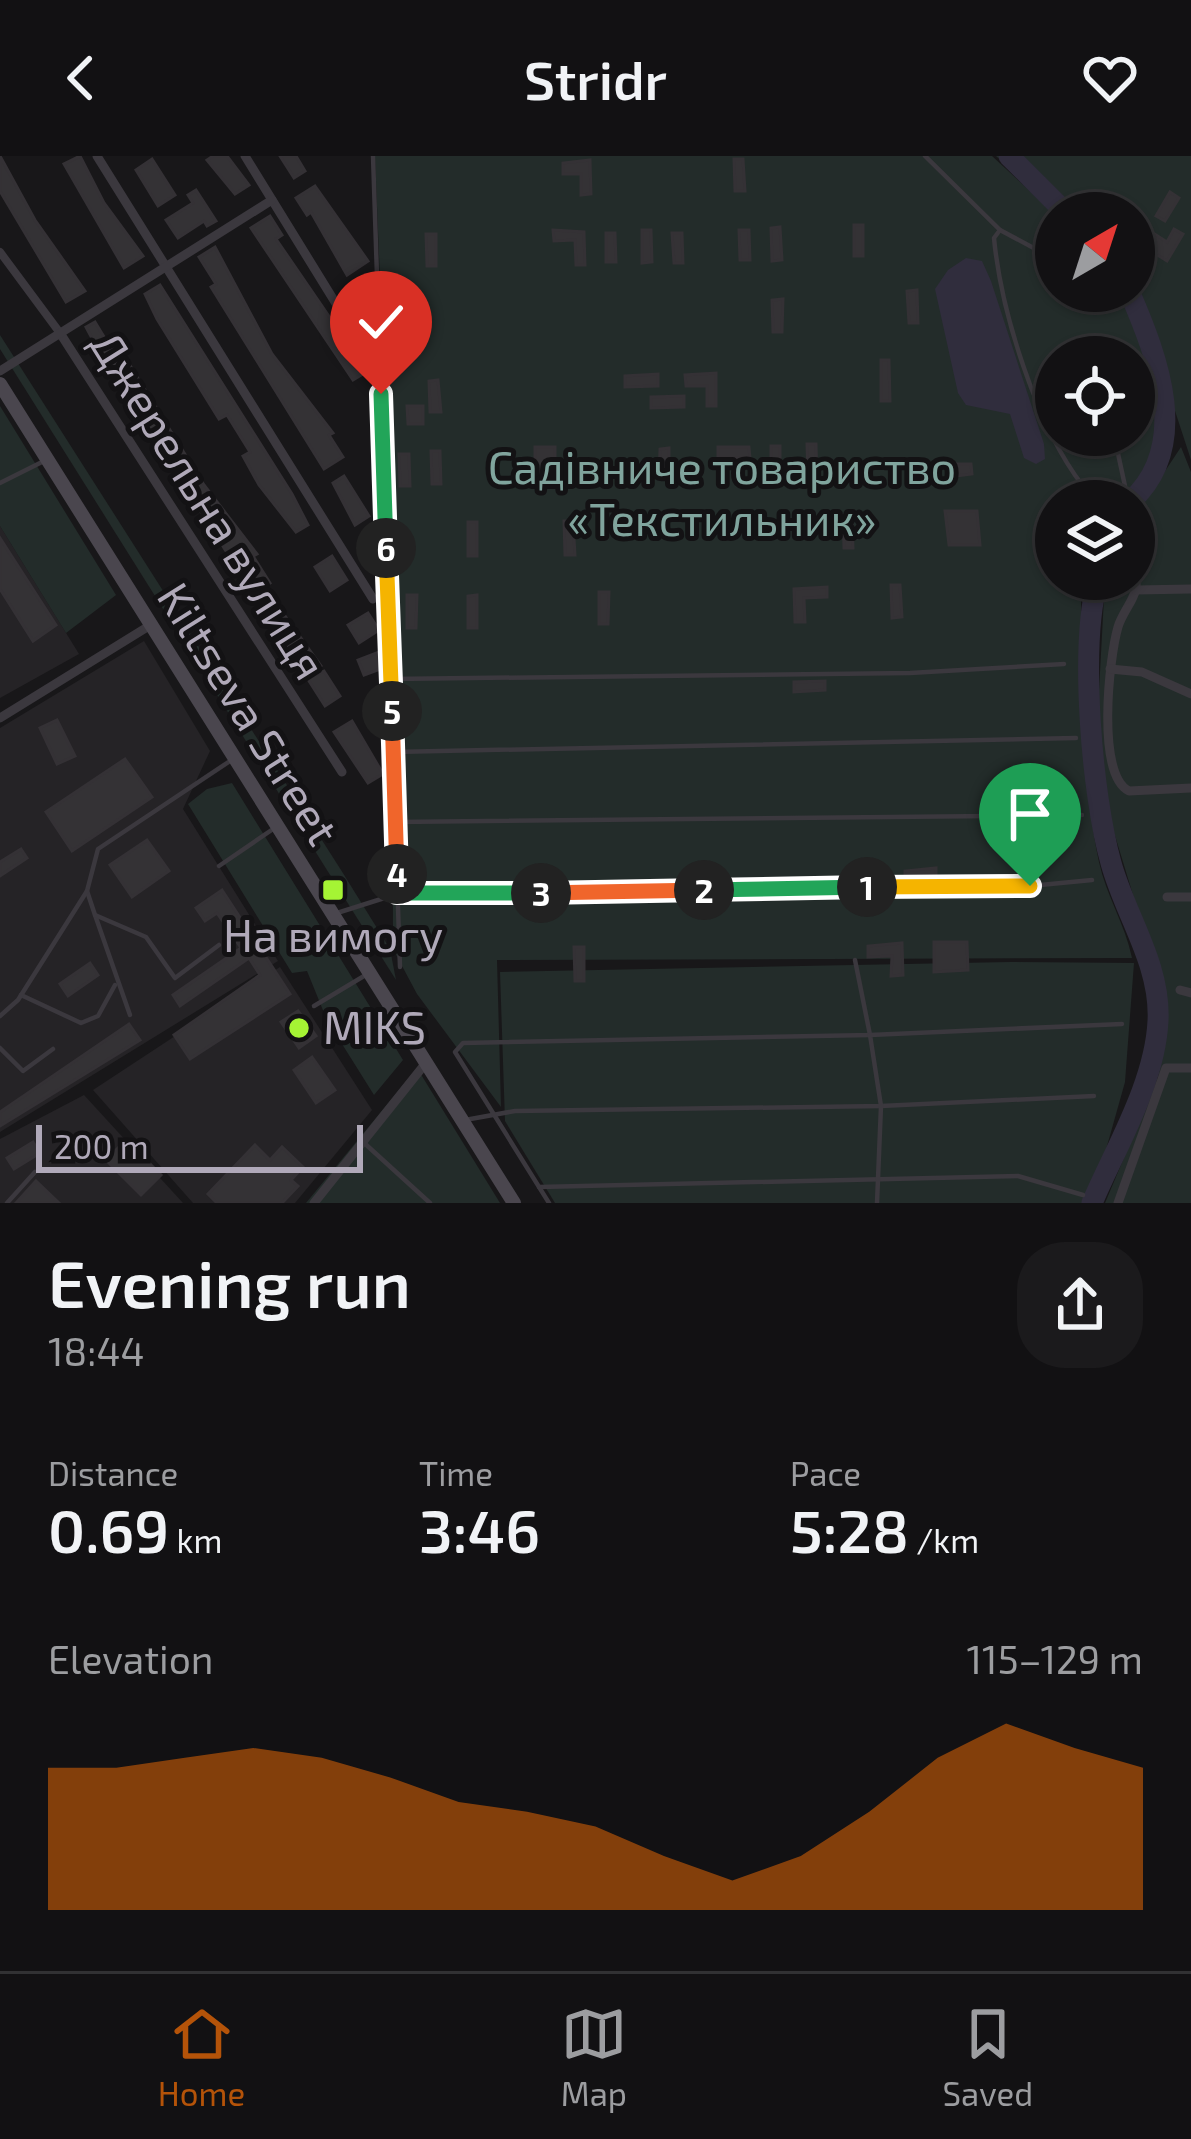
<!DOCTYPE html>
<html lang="en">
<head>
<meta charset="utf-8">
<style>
	body { margin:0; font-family:"Exo 2",sans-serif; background:#1b1a1c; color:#f1f3f6; height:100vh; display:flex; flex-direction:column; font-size:45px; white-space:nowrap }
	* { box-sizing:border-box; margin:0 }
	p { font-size:39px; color:#9c9da0 }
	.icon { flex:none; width:66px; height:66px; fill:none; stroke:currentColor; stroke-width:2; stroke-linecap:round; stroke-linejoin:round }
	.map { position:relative; height:1047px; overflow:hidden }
	.side { display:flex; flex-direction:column; background:#121113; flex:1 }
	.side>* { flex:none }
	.needle { width:78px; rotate:39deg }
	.fabs { position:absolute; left:1035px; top:36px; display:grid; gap:24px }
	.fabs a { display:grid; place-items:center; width:120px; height:120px; border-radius:50%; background:#121113; box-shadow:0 3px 9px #0004,0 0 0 3px #313133; font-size:60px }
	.scale { position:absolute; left:36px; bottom:30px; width:327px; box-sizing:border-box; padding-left:12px; border:6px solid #b0a9b9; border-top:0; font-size:33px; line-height:42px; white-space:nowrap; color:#b0a9b9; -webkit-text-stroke:9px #131214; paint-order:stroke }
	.pin { position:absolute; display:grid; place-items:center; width:102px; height:102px; color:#fff; margin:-123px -51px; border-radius:50% 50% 50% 0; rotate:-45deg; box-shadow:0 0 12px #0007 }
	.pin .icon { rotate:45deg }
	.km { position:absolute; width:60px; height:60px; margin:-30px; border-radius:50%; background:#222; color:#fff; font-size:33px; line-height:60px; text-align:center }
	.round { display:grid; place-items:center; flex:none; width:126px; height:126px; border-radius:48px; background:#1b1a1c }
	.headline { display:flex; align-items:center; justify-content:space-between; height:204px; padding:0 48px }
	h1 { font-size:66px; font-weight:600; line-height:90px }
	.metrics { display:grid; grid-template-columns:repeat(3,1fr); gap:18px; height:204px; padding:12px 48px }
	.metrics div { display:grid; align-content:center }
	.metrics b { font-size:60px; font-weight:600 }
	.metrics small { font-size:33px; font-weight:400 }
	.metrics p { font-size:33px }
	.chart { height:336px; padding:24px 48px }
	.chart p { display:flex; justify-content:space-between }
	.chart svg { width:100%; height:216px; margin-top:12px; fill:#b45309; opacity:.7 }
	header { display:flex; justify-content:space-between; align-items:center; height:156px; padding:0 48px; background:#121113; font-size:54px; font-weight:600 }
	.dock { display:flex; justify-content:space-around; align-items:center; height:168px; border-top:3px solid #313133; background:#121113; font-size:33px; color:#9c9da0 }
	.dock a { display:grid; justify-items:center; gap:6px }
	.dock .current { color:#b45309 }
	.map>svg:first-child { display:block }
</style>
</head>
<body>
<header><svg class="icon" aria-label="back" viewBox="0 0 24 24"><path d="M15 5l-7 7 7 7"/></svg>Stridr<svg class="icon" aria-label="heart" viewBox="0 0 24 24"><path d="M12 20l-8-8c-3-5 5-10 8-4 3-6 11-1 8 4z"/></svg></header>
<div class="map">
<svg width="1191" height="1047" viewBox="0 0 1191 1047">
	<rect width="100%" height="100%" fill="#181719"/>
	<g fill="#252326">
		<polygon points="0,370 79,498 0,542"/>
		<polygon points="144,485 210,595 183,653 278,805 0,976 0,572"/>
		<polygon points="280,811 372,954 295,1047 193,1047 93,934"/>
		<polygon points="84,939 183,1047 0,1047 0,983"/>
	</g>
	<g fill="#232c2a" fill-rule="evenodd">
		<path d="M375 0H992L1056 59V135H1124C1152 182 1174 246 1161 300 1157 317 1143 335 1134 351V345H1056V423H1093L1081 445C1085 531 1081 622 1099 706 1106 739 1125 768 1132 802L497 804 501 951 417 838 393 793 392 419ZM1056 201H1134V279H1056Z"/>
		<polygon points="996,0 1191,0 1191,304 1134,129 1134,57 1057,57"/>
		<polygon points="0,179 341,714 390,793 396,824 0,193"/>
		<polygon points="0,250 116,439 66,477 0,370"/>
		<polygon points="1181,291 1191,316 1191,1047 1105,1047 1158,921 1168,854 1106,650 1098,553 1105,423 1134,423 1134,362"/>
		<polygon points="232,627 403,904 374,939 327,864 307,815 292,817 188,648 207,633"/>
		<polygon points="1010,806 1134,807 1125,926 1091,1047 555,1047 505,965 500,816"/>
		<polygon points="417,912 500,1047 306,1047"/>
	</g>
	<polygon fill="#302d3d" points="966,102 982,105 991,125 1044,288 1045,303 1036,308 1024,302 1010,258 966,249 958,237 935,133 948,114"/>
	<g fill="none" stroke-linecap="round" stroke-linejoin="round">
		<g stroke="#302d3d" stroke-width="21">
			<polyline points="1009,0 1066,57"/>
			<path d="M1129 135C1159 204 1191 290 1131 345"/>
			<path d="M1092 1047C1116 991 1155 927 1158 865 1161 808 1125 759 1111 707 1092 640 1079 489 1098 423"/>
		</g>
	</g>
	<g fill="#343235" stroke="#343135" stroke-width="3">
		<polygon points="0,0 35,64 85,135 66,146 0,35"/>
		<polygon points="80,0 104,47 143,100 124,112 64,8"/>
		<polygon points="213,0 227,0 249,29 235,38 207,4"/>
		<polygon points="280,0 296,0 305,15 294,22"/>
		<polygon points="152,3 175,39 158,50 136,14"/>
		<polygon points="734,3 743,3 745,35 735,35"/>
		<polygon points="590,4 591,38 581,39 581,18 563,18 563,7"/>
		<polygon points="315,30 368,105 347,119 311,56 307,59 296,42"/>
		<polygon points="196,34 216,65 207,70 204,65 178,82 166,64 193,47 188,39"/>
		<polygon points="1170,36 1179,42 1165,65 1156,60"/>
		<polygon points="270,60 282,79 276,83 350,191 363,218 353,224 251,72"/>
		<rect x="854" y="69" width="9" height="31"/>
		<polygon points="780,71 782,104 772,105 771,72"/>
		<polygon points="1174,73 1183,78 1167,105 1151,95 1145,105 1136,99 1150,75 1167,86"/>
		<polygon points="553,74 584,76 585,109 576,109 575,84 554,85"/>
		<polygon points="642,74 651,74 652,106 642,107"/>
		<polygon points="739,74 749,74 750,104 740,104"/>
		<polygon points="606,77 615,77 616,106 606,106"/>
		<polygon points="672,77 682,77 683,107 674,107"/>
		<polygon points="426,78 436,78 436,110 427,110"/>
		<polygon points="215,91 272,198 333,277 329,279 343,301 324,313 211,131 216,128 199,101"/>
		<polygon points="160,129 292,338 308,369 296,376 259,329 243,300 250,296 227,259 219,263 157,163 145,138"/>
		<polygon points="917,134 918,167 909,167 907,135"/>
		<polygon points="783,143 782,176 773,176 772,144"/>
		<polygon points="392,150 402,150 403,184 393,184"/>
		<polygon points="95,166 112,194 118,190 204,329 257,398 253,400 270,427 264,431 321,510 314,519 324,515 340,540 325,550 102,201 86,171"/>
		<polygon points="881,204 889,204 890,245 881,245"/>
		<polygon points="716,217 716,250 707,250 707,230 686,230 685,219"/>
		<polygon points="658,218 658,230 625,231 625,220"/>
		<polygon points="438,224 441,256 430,256 429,225"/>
		<polygon points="684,240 684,251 651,252 651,241"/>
		<polygon points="407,250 423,250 423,268 408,268"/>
		<polygon points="807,288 816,288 817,321 808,321"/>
		<rect x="771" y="290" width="9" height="31"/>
		<polygon points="535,291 555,291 555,310 569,310 569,321 535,322"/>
		<polygon points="718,291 749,291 750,302 718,302"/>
		<polygon points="669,292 669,322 659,322 660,293"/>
		<polygon points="431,295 440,295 441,328 432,328"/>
		<polygon points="399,298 409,298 410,330 400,330"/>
		<polygon points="948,308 971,308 972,318 948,321"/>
		<polygon points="344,320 369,360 355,369 333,327"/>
		<polygon points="945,355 977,355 980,389 949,389"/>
		<polygon points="843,359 852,359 853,392 844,392"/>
		<polygon points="564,365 573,365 575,399 565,399"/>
		<rect x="468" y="366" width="9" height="34"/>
		<polygon points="0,382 56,469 33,485 0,433"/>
		<polygon points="332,400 347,424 330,435 315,411"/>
		<polygon points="891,429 900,429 902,461 892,462"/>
		<polygon points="827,431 827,441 804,442 805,466 795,466 794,433"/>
		<polygon points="599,436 609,436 608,468 599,468"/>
		<polygon points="407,439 417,439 416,472 407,472"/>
		<polygon points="477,439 477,472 468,472 468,440"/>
		<polygon points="368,457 379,474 359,487 348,469"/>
		<polygon points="379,496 383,512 364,519 358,504"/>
		<polygon points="825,525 825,534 794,536 794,526"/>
		<polygon points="57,564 75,600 57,608 40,572"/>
		<polygon points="352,565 383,618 368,627 334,576"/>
		<polygon points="125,603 152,641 72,695 46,656"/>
		<polygon points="147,684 169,715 132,741 110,709"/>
		<polygon points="21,693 27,702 0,720 0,706"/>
		<polygon points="936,712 936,722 905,725 905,715"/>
		<polygon points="222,734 290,838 190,903 174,879 260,819 249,802 180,850 173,839 241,792 217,757 205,765 196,752"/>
		<polygon points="934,786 967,786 968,814 934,816"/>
		<polygon points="902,787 903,819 891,820 892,800 868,801 868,790"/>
		<polygon points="574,791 584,791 584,825 575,825"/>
		<polygon points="90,807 98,819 68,840 60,828"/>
		<polygon points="298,855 316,880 299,892 281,866"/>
		<polygon points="129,868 140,884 0,970 0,956"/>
		<polygon points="312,901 335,934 316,947 294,914"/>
		<polygon points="126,984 161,1019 141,1039 106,1004"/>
		<polygon points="33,986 40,997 14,1013 7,1002"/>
		<polygon points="255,989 270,1004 282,991 303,1011 291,1024 298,1030 282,1047 217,1047 208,1038"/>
		<polygon points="36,1025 59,1047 16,1047"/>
	</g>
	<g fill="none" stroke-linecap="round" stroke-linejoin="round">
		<g stroke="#3b383e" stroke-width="4.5">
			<polyline points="373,0 400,811"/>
			<polyline points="925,0 1000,74 1056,104"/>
			<path d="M1000 74 994 82C1001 156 1037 271 1083 330H1125L1114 279"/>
			<polyline points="0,327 42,306"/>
			<polyline points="391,523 910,517 1064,508"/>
			<polyline points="393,596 1076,582"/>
			<polyline points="395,666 1082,659"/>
			<polyline points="219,710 276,671"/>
			<polyline points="337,757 397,738 1030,730 1092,724"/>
			<polyline points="95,759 130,859"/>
			<polyline points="219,789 175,822 146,781 95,759 87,735 98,693 233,603"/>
			<polyline points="21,839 81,867 98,860 115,829"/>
			<polyline points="314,850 364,820"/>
			<polyline points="0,860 18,844 87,735"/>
			<polyline points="0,892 23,915 53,893"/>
			<polyline points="465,964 515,955 881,950 1094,940"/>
			<polyline points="362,985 430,1047"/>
			<polyline points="539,1031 1018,1020 1083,1039"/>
			<polyline points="7,1047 35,1016"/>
			<polyline points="549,1047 455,896 463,887 870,879 855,804"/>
			<polyline points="877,1047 881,950 870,879 1122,868"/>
		</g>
		<polyline stroke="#3b383e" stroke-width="8" points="0,96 60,177"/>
		<g stroke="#3b383e" stroke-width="9">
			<polyline points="97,0 373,443"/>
			<polyline points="245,0 359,185"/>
			<polyline points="60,177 342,616"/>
			<polyline points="0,215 272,44"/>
			<path d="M1134 398C1135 409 1138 426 1135 436 1131 448 1122 458 1118 471 1109 502 1096 619 1129 635L1191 632"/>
			<polyline points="1136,434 1191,433"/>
			<polyline points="1110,513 1142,516 1191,538"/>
			<polyline points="0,562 149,470"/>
			<polyline points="1167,741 1191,741"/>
			<polyline points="1180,834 1191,837"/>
			<polyline points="314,1047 425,908"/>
			<polyline points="1118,1047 1166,912 1191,912"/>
		</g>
		<polyline stroke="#4a464e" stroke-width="14" points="0,228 514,1047"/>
	</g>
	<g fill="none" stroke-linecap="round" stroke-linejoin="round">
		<g stroke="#fff" stroke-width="24">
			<polyline id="split-1" points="867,731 1030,730"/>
		</g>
		<g stroke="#fff" stroke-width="24">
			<polyline id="split-2" points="704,734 867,731"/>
		</g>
		<g stroke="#fff" stroke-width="24">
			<polyline id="split-3" points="541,737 704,734"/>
		</g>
		<g stroke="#fff" stroke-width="24">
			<polyline id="split-4" points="397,718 397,737 541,737"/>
		</g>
		<g stroke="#fff" stroke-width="24">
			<polyline id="split-5" points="392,555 397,718"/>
		</g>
		<g stroke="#fff" stroke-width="24">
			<polyline id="split-6" points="386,392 392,555"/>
		</g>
		<g stroke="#fff" stroke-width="24">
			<polyline id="split-7" points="381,238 386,392"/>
		</g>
		<use href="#split-1" stroke="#f5b400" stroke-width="15"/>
		<use href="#split-2" stroke="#22a559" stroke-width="15"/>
		<use href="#split-3" stroke="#f0652b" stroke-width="15"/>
		<use href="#split-4" stroke="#22a559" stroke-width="15"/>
		<use href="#split-5" stroke="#f0652b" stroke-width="15"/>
		<use href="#split-6" stroke="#f5b400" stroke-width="15"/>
		<use href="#split-7" stroke="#22a559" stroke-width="15"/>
	</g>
	<g fill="#a5f434" stroke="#131214" stroke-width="4.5">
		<rect x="321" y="722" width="24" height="24" rx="6"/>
		<circle cx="299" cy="872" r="12"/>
	</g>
	<g text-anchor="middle" stroke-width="10" stroke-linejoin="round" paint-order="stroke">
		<g font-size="45" fill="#80a49d" stroke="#131214">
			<text x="722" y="328">Садівниче товариство<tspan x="722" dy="52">«Текстильник»</tspan></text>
		</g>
		<g font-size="45" fill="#b0a9b9" stroke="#131214">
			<text transform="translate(208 349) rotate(58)" y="16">Джерельна вулиця</text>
			<text transform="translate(248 558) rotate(58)" y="16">Kiltseva Street</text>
		</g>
		<g font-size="45" fill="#b0a9b9" stroke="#131214">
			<text x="333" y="796">На вимогу</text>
			<text x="323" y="888" text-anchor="start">MIKS</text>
		</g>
	</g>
</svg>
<div class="fabs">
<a><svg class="needle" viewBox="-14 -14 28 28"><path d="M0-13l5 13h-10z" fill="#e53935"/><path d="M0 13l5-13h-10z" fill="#9c9da0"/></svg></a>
<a><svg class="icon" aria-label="locate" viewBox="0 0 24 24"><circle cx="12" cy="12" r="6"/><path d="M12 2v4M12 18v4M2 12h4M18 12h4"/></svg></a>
<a><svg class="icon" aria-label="layers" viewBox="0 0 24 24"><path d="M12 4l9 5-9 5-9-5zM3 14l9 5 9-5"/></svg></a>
</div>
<div class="scale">200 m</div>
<div class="pin" style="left:1030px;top:730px;background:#1e9e55"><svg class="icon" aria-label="arrive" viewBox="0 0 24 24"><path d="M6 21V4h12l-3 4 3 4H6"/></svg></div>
<div class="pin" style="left:381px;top:238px;background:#d93025"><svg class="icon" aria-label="check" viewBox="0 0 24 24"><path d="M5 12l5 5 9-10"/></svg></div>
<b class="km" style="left:867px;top:731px">1</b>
<b class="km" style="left:704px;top:734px">2</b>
<b class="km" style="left:541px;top:737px">3</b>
<b class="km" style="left:397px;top:718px">4</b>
<b class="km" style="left:392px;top:555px">5</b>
<b class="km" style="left:386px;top:392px">6</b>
</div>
<section class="side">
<div class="headline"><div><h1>Evening run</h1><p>18:44</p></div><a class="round"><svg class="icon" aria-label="share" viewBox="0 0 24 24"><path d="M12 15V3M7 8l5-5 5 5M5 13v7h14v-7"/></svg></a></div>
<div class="metrics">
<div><p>Distance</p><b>0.69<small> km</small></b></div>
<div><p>Time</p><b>3:46</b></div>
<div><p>Pace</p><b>5:28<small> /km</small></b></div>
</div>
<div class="chart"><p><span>Elevation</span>115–129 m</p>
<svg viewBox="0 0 160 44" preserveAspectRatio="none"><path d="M0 44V15L10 15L20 13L30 11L40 13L50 17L60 22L70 24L80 27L90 33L100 38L110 33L120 24L130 13L140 6L150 11L160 15V44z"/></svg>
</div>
</section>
<nav class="dock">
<a class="current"><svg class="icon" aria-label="home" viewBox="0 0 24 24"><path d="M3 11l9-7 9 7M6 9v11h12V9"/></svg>Home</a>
<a><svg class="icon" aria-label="map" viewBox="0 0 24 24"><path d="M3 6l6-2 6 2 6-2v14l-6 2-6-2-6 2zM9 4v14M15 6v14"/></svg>Map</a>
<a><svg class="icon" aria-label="saved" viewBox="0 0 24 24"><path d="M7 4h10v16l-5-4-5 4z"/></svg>Saved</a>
</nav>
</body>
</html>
